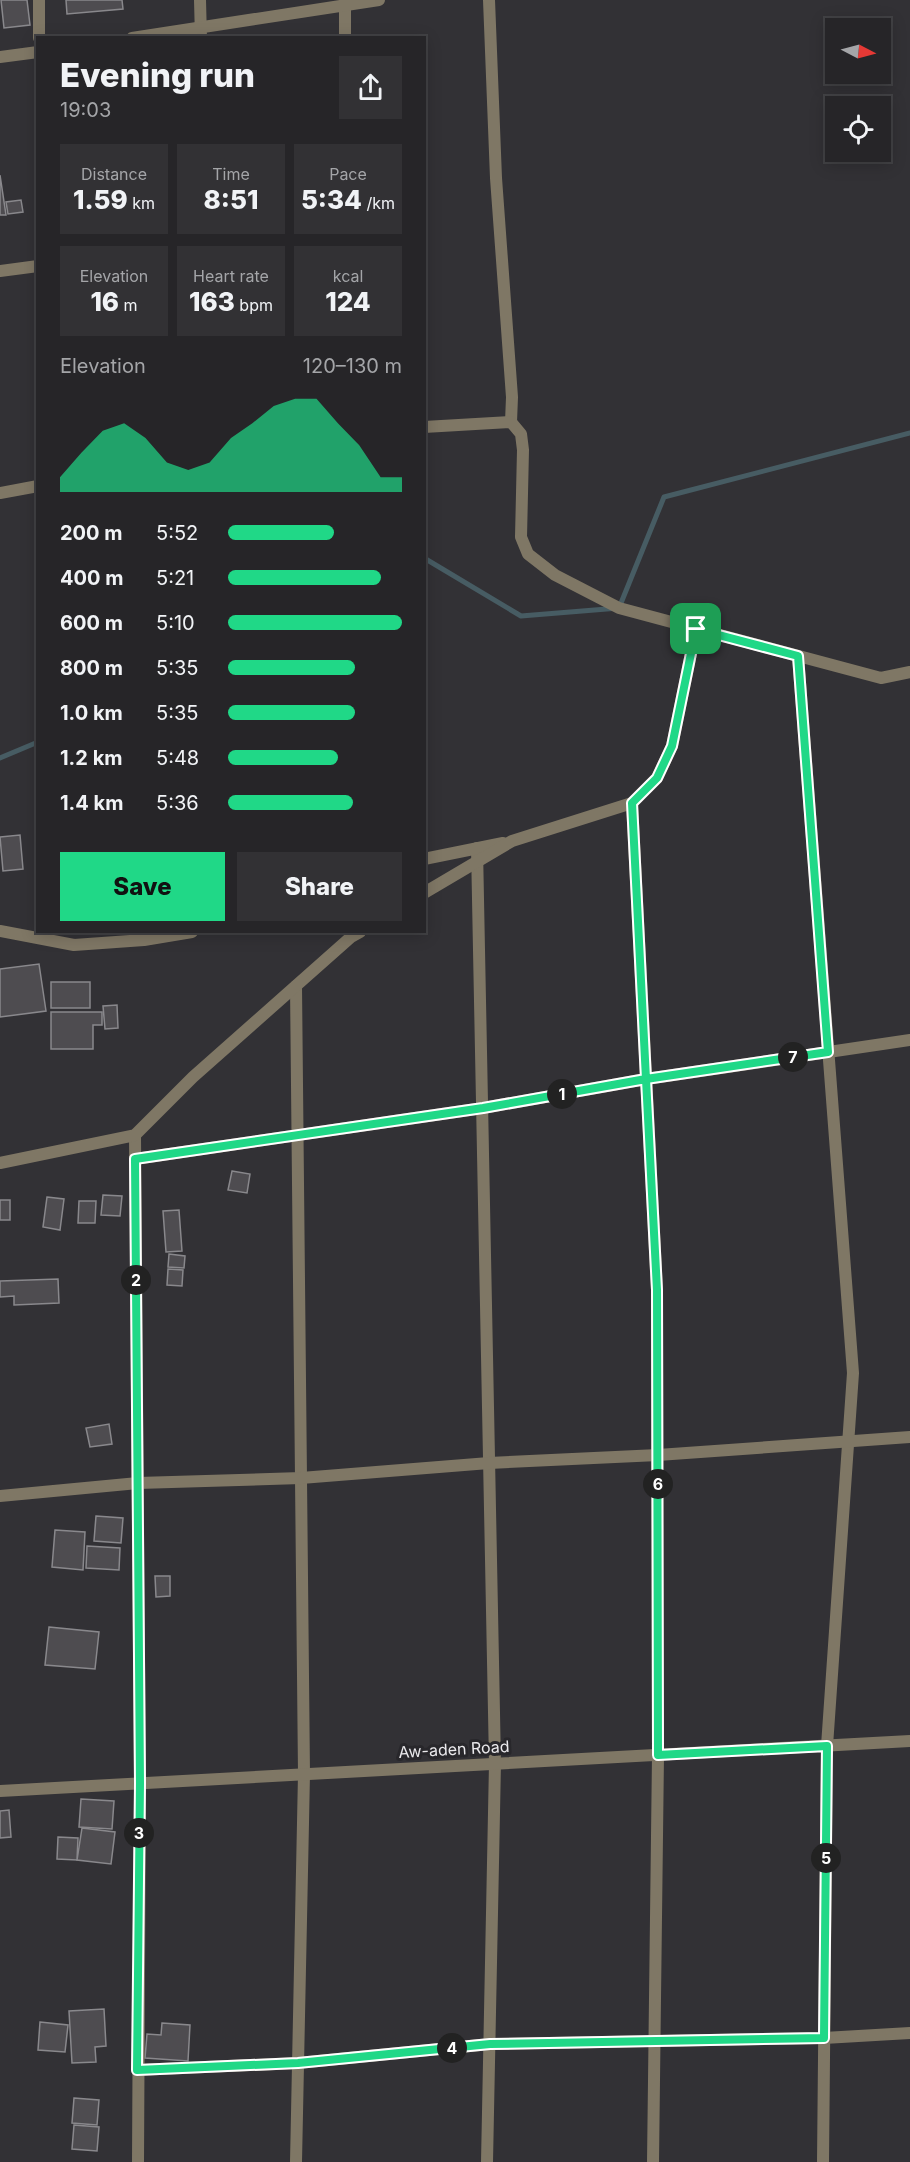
<!DOCTYPE html>
<html lang="en">
<head>
<meta charset="utf-8">
<style>
	body { margin:0; font-family:Inter,sans-serif; background:#323134; color:#f1f3f6; height:100vh; display:flex; flex-direction:column; font-size:22px; white-space:nowrap }
	* { box-sizing:border-box; margin:0 }
	p { font-size:20px; color:#a4a5a8 }
	.icon { flex:none; width:33px; height:33px; fill:none; stroke:currentColor; stroke-width:2; stroke-linecap:round; stroke-linejoin:round }
	.map { position:relative; flex:1; overflow:hidden }
	.details { position:absolute; left:36px; top:36px; width:390px; height:897px; display:flex; flex-direction:column; background:#262528; border-radius:0px; box-shadow:0 3px 15px #0003,0 0 0 2px #424245 }
	.details>* { flex:none }
	.needle { width:39px; rotate:96deg }
	.fabs { position:absolute; left:825px; top:18px; display:grid; gap:12px }
	.fabs a { display:grid; place-items:center; width:66px; height:66px; border-radius:0px; background:#262528; box-shadow:0 3px 15px #0003,0 0 0 2px #424245; font-size:30px }
	.pin { position:absolute; display:grid; place-items:center; width:51px; height:51px; color:#fff; margin:-26px; border-radius:12px; box-shadow:0 3px 9px #0006 }
	.km { position:absolute; width:30px; height:30px; margin:-15px; border-radius:50%; background:#222; color:#fff; font-size:16px; line-height:30px; text-align:center }
	.round { display:grid; place-items:center; flex:none; width:63px; height:63px; border-radius:0px; background:#323134 }
	.headline { display:flex; align-items:center; justify-content:space-between; height:102px; padding:0 24px }
	h1 { font-size:33px; font-weight:800; line-height:45px }
	.stats { display:grid; grid-template-columns:repeat(3,1fr); gap:9px; height:102px; padding:6px 24px }
	.stats div { display:grid; align-content:center; border-radius:0px; background:#323134; text-align:center }
	.stats b { font-size:26px; font-weight:800 }
	.stats small { font-size:16px; font-weight:400 }
	.stats p { font-size:16px }
	.chart { height:168px; padding:12px 24px }
	.chart p { display:flex; justify-content:space-between }
	.chart svg { width:100%; height:108px; margin-top:6px; fill:#20d887; opacity:.7 }
	.button { display:flex; gap:12px; margin-top:auto; padding:12px 24px }
	.button a { flex:1; height:69px; border-radius:0px; background:#20d887; color:#111; font-size:24px; font-weight:800; line-height:69px; text-align:center }
	.button a+a { background:#323134; color:#f1f3f6 }
	ul { padding:0 24px; list-style:none; font-size:20px }
	li { display:grid; grid-template-columns:96px 72px 1fr; align-items:center; height:45px }
	li i { height:15px; border-radius:8px; background:#20d887 }
	.map>svg:first-child { display:block }
</style>
</head>
<body>
<div class="map">
<svg width="910" height="2162" viewBox="0 0 910 2162">
	<rect width="100%" height="100%" fill="#323135"/>
	<g fill="none" stroke-linecap="round" stroke-linejoin="round">
		<g stroke="#475c63" stroke-width="5">
			<polyline points="424,558 521,616 619,608 664,497 910,433"/>
			<polyline points="0,758 38,742"/>
		</g>
	</g>
	<g fill="#4e4c50" stroke="#89888c" stroke-width="1.5">
		<polygon points="1,0 27,0 30,25 4,28"/>
		<polygon points="66,0 122,0 123,9 67,14"/>
		<polygon points="0,175 6,215 0,215"/>
		<polygon points="21,200 23,212 8,214 6,202"/>
		<polygon points="20,835 23,869 3,871 0,837"/>
		<polygon points="39,964 46,1011 0,1017 0,969"/>
		<rect x="51" y="982" width="39" height="26"/>
		<polygon points="117,1005 118,1028 105,1029 103,1006"/>
		<polygon points="51,1012 102,1012 102,1025 93,1025 93,1049 51,1049"/>
		<polygon points="232,1171 250,1174 247,1193 228,1190"/>
		<polygon points="103,1195 122,1196 120,1216 101,1215"/>
		<polygon points="47,1197 64,1199 60,1230 43,1227"/>
		<rect x="0" y="1200" width="10" height="20"/>
		<polygon points="79,1201 96,1201 95,1223 78,1223"/>
		<polygon points="179,1210 182,1251 166,1252 163,1211"/>
		<polygon points="169,1254 185,1256 184,1268 168,1267"/>
		<polygon points="168,1269 183,1270 182,1286 167,1285"/>
		<polygon points="58,1279 59,1303 14,1305 14,1296 0,1297 0,1281"/>
		<polygon points="109,1424 112,1444 90,1447 86,1428"/>
		<polygon points="96,1516 123,1518 121,1543 94,1541"/>
		<polygon points="55,1530 85,1532 83,1570 52,1567"/>
		<polygon points="87,1546 120,1548 119,1570 86,1568"/>
		<polygon points="155,1576 170,1576 170,1596 156,1597"/>
		<polygon points="49,1627 99,1632 95,1669 45,1665"/>
		<polygon points="81,1799 114,1801 112,1829 79,1827"/>
		<polygon points="9,1810 11,1837 0,1838 0,1811"/>
		<polygon points="82,1828 115,1832 111,1864 77,1860"/>
		<polygon points="58,1837 78,1838 77,1860 57,1859"/>
		<polygon points="104,2009 106,2046 95,2047 96,2062 72,2063 69,2011"/>
		<polygon points="40,2022 68,2025 65,2052 38,2050"/>
		<polygon points="162,2023 190,2025 188,2061 145,2058 147,2034 161,2035"/>
		<polygon points="74,2098 99,2100 97,2125 72,2123"/>
		<polygon points="74,2125 99,2127 97,2151 72,2149"/>
	</g>
	<g fill="none" stroke-linecap="round" stroke-linejoin="round">
		<g stroke="#7f7765" stroke-width="12">
			<polyline points="39,0 39,38"/>
			<polyline points="200,0 201,38"/>
			<polyline points="345,0 345,38"/>
			<polyline points="489,0 496,178 512,397 511,422"/>
			<polyline points="0,271 38,266"/>
			<polyline points="424,427 511,422 521,434 523,450 521,537 528,554 555,575 619,608 881,678 910,672"/>
			<polyline points="0,493 38,486"/>
			<polyline points="798,656 853,1373 827,1746 823,2162"/>
			<polyline points="632,803 657,1290 658,1755 653,2162"/>
			<polyline points="477,848 495,1763 487,2162"/>
			<polyline points="424,859 503,843"/>
			<polyline points="424,893 512,841 632,803 657,778 672,746 696,629"/>
			<polyline points="0,931 74,945 144,940 192,932"/>
			<polyline points="296,986 304,1774 296,2162"/>
			<polyline points="135,1135 140,1783 138,2162"/>
			<polyline points="135,1159 483,1108 646,1079 910,1040"/>
			<polyline points="0,1163 135,1135 193,1077 351,937 360,932"/>
			<polyline points="0,1496 138,1483 301,1478 489,1463 658,1455 910,1437"/>
			<polyline points="0,1791 910,1741"/>
			<polyline points="137,2070 298,2063 490,2044 824,2038 910,2033"/>
		</g>
		<g stroke="#7f7765" stroke-width="12">
			<polyline points="132,38 379,0"/>
			<polyline points="0,57 38,52"/>
		</g>
	</g>
	<g fill="none" stroke-linecap="round" stroke-linejoin="round">
		<g stroke="#fff" stroke-width="12">
			<polyline id="route" points="696,629 672,746 657,778 632,803 646,1079 483,1108 135,1159 140,1783 137,2070 298,2063 490,2044 824,2038 827,1746 658,1755 657,1290 646,1079 828,1052 798,656 696,629"/>
		</g>
		<use href="#route" stroke="#20d887" stroke-width="8"/>
	</g>
	<g text-anchor="middle" stroke-width="6" stroke-linejoin="round" paint-order="stroke">
		<g font-size="16" fill="#eae9ec" stroke="#28272b">
			<text transform="translate(454 1749) rotate(-3)" y="6">Aw-aden Road</text>
		</g>
	</g>
</svg>
<div class="fabs">
<a><svg class="needle" viewBox="-14 -14 28 28"><path d="M0-13l5 13h-10z" fill="#e53935"/><path d="M0 13l5-13h-10z" fill="#a4a5a8"/></svg></a>
<a><svg class="icon" aria-label="locate" viewBox="0 0 24 24"><circle cx="12" cy="12" r="6"/><path d="M12 2v4M12 18v4M2 12h4M18 12h4"/></svg></a>
</div>
<div class="pin" style="left:696px;top:629px;background:#1e9e55"><svg class="icon" aria-label="arrive" viewBox="0 0 24 24"><path d="M6 21V4h12l-3 4 3 4H6"/></svg></div>
<b class="km" style="left:562px;top:1094px">1</b>
<b class="km" style="left:136px;top:1280px">2</b>
<b class="km" style="left:139px;top:1833px">3</b>
<b class="km" style="left:452px;top:2048px">4</b>
<b class="km" style="left:826px;top:1858px">5</b>
<b class="km" style="left:658px;top:1484px">6</b>
<b class="km" style="left:793px;top:1057px">7</b>
<section class="details">
<div class="headline"><div><h1>Evening run</h1><p>19:03</p></div><a class="round"><svg class="icon" aria-label="share" viewBox="0 0 24 24"><path d="M12 15V3M7 8l5-5 5 5M5 13v7h14v-7"/></svg></a></div>
<div class="stats">
<div><p>Distance</p><b>1.59<small> km</small></b></div>
<div><p>Time</p><b>8:51</b></div>
<div><p>Pace</p><b>5:34<small> /km</small></b></div>
</div>
<div class="stats">
<div><p>Elevation</p><b>16<small> m</small></b></div>
<div><p>Heart rate</p><b>163<small> bpm</small></b></div>
<div><p>kcal</p><b>124</b></div>
</div>
<div class="chart"><p><span>Elevation</span>120–130 m</p>
<svg viewBox="0 0 160 44" preserveAspectRatio="none"><path d="M0 44V38L10 28L20 19L30 16L40 22L50 32L60 35L70 32L80 22L90 16L100 9L110 6L120 6L130 16L140 25L150 38L160 38V44z"/></svg>
</div>
<ul>
<li><b>200 m</b>5:52<i style="width:61%"></i></li>
<li><b>400 m</b>5:21<i style="width:88%"></i></li>
<li><b>600 m</b>5:10<i style="width:100%"></i></li>
<li><b>800 m</b>5:35<i style="width:73%"></i></li>
<li><b>1.0 km</b>5:35<i style="width:73%"></i></li>
<li><b>1.2 km</b>5:48<i style="width:63%"></i></li>
<li><b>1.4 km</b>5:36<i style="width:72%"></i></li>
</ul>
<div class="button"><a>Save</a><a>Share</a></div>
</section>
</div>
</body>
</html>
